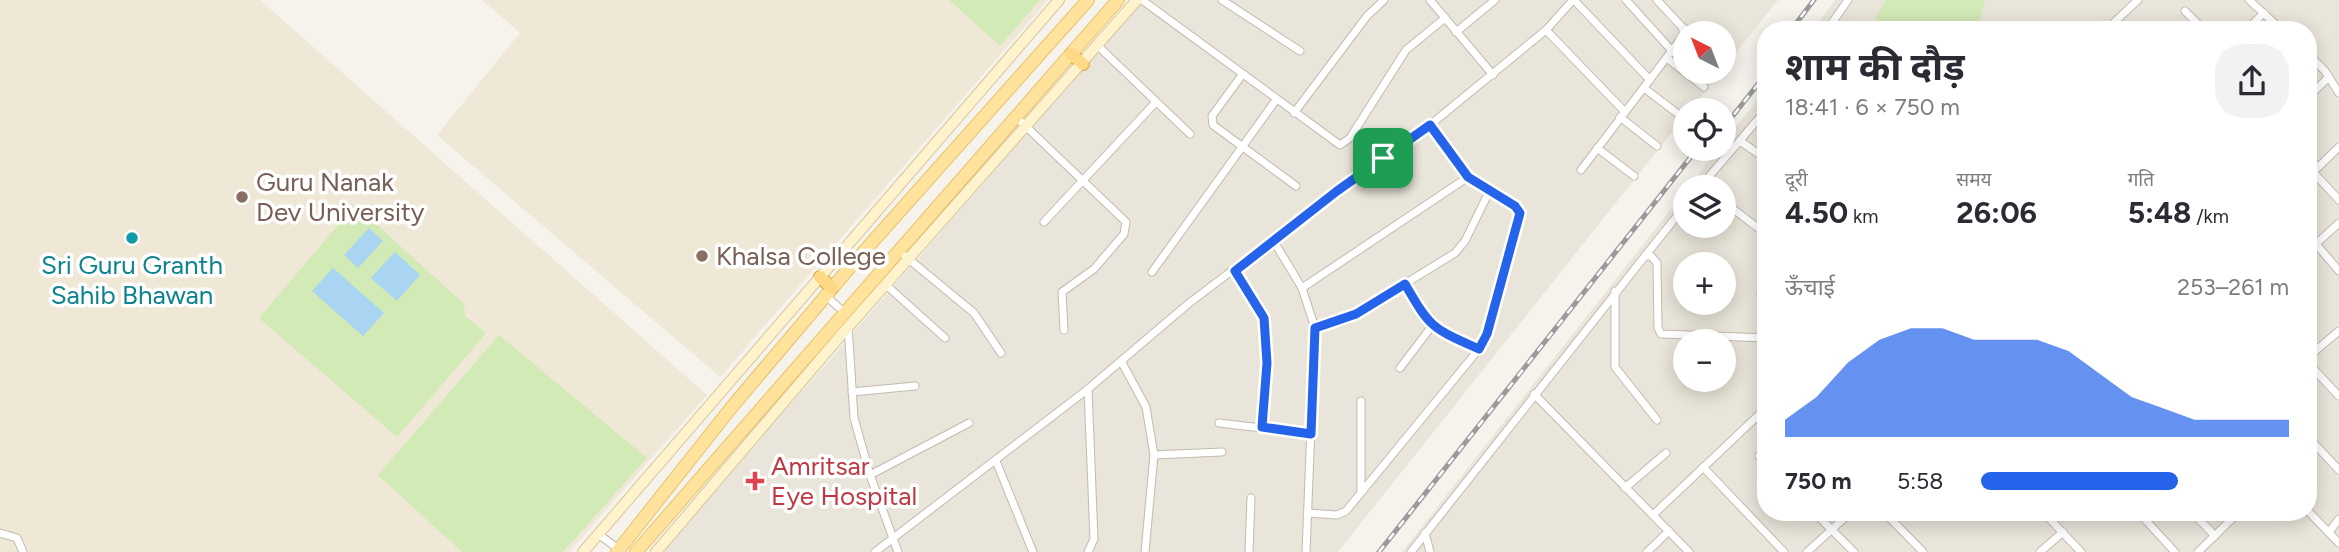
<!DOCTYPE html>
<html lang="hi">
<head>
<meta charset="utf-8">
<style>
	body { margin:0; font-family:Figtree,"Noto Sans Devanagari",sans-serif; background:#f2f2f3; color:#2b2b33; height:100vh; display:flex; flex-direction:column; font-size:26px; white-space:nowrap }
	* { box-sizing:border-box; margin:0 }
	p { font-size:23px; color:#7c7c81 }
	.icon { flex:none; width:38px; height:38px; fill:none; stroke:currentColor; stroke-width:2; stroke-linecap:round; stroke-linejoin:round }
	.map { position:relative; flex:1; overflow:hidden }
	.drawer { position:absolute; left:1757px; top:21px; width:560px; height:500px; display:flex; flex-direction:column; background:#fff; border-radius:28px; box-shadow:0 4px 18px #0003 }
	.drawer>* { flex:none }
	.needle { width:46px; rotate:318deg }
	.buttons { position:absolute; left:1673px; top:21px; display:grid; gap:14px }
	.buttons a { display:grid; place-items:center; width:63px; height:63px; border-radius:50%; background:#fff; box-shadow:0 4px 18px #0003; font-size:35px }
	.pin { position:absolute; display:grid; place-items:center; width:60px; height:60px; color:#fff; margin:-30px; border-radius:14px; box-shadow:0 4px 10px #0006 }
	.round { display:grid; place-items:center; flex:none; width:74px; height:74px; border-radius:28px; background:#f2f2f3 }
	.headline { display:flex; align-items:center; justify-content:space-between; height:119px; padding:0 28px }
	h1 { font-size:38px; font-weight:700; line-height:52px }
	.stats { display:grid; grid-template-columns:repeat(3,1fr); gap:10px; height:119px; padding:7px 28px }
	.stats div { display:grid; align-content:center }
	.stats b { font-size:30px; font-weight:700 }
	.stats small { font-size:19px; font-weight:400 }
	.stats p { font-size:19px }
	.chart { height:196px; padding:14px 28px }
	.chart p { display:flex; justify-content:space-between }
	.chart svg { width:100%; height:126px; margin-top:7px; fill:#2563eb; opacity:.7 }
	ul { padding:0 28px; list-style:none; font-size:23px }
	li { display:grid; grid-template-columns:112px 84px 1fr; align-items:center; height:52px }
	li i { height:18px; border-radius:9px; background:#2563eb }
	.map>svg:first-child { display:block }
</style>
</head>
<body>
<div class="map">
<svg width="2339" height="552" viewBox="0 0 2339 552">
	<rect width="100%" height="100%" fill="#f6f3ec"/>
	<g fill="#eae5da" fill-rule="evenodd">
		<polygon points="1143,0 1778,0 1724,68 1724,33 1685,33 1685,72 1721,72 1690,110 1685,110 1685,116 1338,552 662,552"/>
		<path d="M1835 0H2339V552H1402L1685 191V226H1724V187H1688L1719 149H1724V142L1766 89V513H2308V30H1812ZM1685 264H1724V303H1685ZM1685 341H1724V380H1685Z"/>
	</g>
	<g fill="#efe8d6">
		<polygon points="0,0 260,0 707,395 569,552 0,552"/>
		<polygon points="482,0 1048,0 720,377 437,135 520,33"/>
	</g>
	<g fill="#d2eab5">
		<polygon points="949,0 1040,0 1000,46"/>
		<polygon points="1886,0 1985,0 1978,30 1877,30 1876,17"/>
		<polygon points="355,205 464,304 465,316 486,333 397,437 259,318"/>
		<polygon points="499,335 647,458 563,552 462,552 378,475"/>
	</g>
	<g fill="#a9d4f2">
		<polygon points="369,228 383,241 358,268 344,255"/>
		<polygon points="395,252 420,275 397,301 371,278"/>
		<polygon points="333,268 384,313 363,336 312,291"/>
	</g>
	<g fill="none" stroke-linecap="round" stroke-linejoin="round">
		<g stroke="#c2bbae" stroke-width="9">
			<g id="minor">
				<polyline points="1142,0 1340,145 1350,138 1406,50 1445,18"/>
				<polyline points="1222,0 1300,51"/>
				<polyline points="1430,0 1493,75"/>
				<polyline points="1574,0 1650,80"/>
				<polyline points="1626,0 1673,52"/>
				<polyline points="2249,0 2282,30"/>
				<polyline points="2185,11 2204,30"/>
				<polyline points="1683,28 1696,33"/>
				<polyline points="1546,30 1624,111"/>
				<polyline points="1827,30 1848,0"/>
				<polyline points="2106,30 2138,0"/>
				<polyline points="2246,30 2264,13"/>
				<polyline points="1456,32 1495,0"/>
				<polyline points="1098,46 1190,134"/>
				<polyline points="1724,52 1728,55"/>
				<polyline points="2308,54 2325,71 2339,93"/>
				<polyline points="1668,59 1704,87"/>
				<polyline points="1242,75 1212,116 1213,125 1296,186"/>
				<polyline points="1644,88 1682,117"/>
				<polyline points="2308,97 2329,77"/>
				<polyline points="1294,113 1367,16 1384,0"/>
				<polyline points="1016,117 1126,222 1124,234 1094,269 1062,292 1064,330"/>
				<polyline points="1620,117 1657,146"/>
				<polyline points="1740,141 1766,159"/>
				<polyline points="1597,148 1634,176"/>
				<polyline points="2308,157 2318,167"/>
				<polyline points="1581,170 1683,36 1683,28 1657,0"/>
				<polyline points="2313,172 2339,200"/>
				<polyline points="2308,177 2339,147"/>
				<polyline points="1700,187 1766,110"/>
				<polyline points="1724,202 1762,231"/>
				<polyline points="1044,222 1156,102"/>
				<polyline points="1273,240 1302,288 1315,328 1306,552"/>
				<polyline points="2316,244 2339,271"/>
				<polyline points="2308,251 2339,223"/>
				<polyline points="905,256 974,313 1001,353"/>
				<polyline points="1645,256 1685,206"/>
				<polyline points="1235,271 1263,318 1267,363 1262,427"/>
				<polyline points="1152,272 1276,100"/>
				<polyline points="1405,284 1432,326 1479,349"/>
				<polyline points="886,285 945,338"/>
				<polyline points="1302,288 1468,177"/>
				<polyline points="1615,291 1615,367 1657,420"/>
				<polyline points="1761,295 1766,301"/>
				<polyline points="826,296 846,314"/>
				<polyline points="848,326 854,418 870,475 898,552"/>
				<polyline points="1315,328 1356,314 1455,253 1465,241 1489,192"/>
				<polyline points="2308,357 2339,331"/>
				<polyline points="1121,361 1146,407 1154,455 1145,552"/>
				<polyline points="2308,363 2339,396"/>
				<polyline points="1400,368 1432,326"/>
				<polyline points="1088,389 1094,539 1088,552"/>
				<polyline points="852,392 915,386"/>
				<polyline points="1534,394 1689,552"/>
				<polyline points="1361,401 1361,491"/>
				<polyline points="1219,423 1311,434"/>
				<polyline points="2308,437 2339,470"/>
				<polyline points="1154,455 1222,452"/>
				<polyline points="1759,456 1766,463"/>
				<polyline points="996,461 1033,552"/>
				<polyline points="1703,467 1784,552"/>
				<polyline points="870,475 969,423"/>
				<polyline points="1625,488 1666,453"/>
				<polyline points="2308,511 2339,543"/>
				<polyline points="1307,513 1337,515 1346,511 1479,349 1492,324 1520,213 1515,206 1468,177 1430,125"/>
				<polyline points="1815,513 1854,552"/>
				<polyline points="1885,513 1923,552"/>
				<polyline points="2044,513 2081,552"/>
				<polyline points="2139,513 2175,552"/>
				<polyline points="2193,513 2215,536"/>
				<polyline points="1653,515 1766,408"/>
				<polyline points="2329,532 2339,519"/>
				<polyline points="0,533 17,538 23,552"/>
				<polyline points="1425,533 1430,552"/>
				<polyline points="598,534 620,550"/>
				<polyline points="875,552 1088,389 1188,304 1337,191 1430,125 1546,30 1573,0"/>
				<polyline points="1249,552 1251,498"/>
				<polyline points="1411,552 1645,256 1651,256 1657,263 1658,328 1661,334 1766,338"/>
				<polyline points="1647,552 1669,531"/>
				<polyline points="1807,552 1850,513"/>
				<polyline points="2040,552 2063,532"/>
				<polyline points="2198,552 2238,513"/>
			</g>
		</g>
		<g stroke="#d6c79b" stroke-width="12">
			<g id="secondary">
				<polyline points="583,552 1059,0"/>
				<polyline points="656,552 841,335 1137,0"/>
			</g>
		</g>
		<g stroke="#e6c16a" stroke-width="14">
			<g id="primary">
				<polyline points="617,552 731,408 851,266 1088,0"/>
				<polyline points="636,552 1118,0"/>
			</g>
		</g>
		<g stroke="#e0a43c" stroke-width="14">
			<g id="trunk">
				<polyline points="1071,54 1083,64"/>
				<polyline points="820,277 832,288"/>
			</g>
		</g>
		<use href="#minor" stroke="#fff" stroke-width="7"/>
		<use href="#secondary" stroke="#fff3cd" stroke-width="10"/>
		<use href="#primary" stroke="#ffe39c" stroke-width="12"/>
		<use href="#trunk" stroke="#ffd985" stroke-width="12"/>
		<g stroke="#9a9a9a" stroke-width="5">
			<g id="rail">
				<polyline points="1791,30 1814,0"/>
				<polyline points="1724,127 1766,74"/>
				<polyline points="1379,552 1697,149"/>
			</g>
		</g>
		<use href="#rail" stroke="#fff" stroke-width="2.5" stroke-dasharray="8" stroke-linecap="butt"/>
	</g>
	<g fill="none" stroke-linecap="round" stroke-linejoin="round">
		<g stroke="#fff" stroke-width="14">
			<path id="route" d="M1430 125 1468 177 1515 206 1520 213 1487 334 1479 349C1432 328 1431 329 1405 284L1356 314 1315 328 1311 434 1262 427 1267 363 1264 318 1235 271 1337 191Z"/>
		</g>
		<use href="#route" stroke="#2563eb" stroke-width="9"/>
	</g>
	<g fill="#8d6e63" stroke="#fff" stroke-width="2.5">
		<circle cx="242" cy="197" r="7"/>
		<circle cx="702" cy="256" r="7"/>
	</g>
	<circle fill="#0f9aa8" stroke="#fff" stroke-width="2.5" cx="132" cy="238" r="7"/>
	<path fill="#e0444e" stroke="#fff" stroke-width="2.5" d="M751.5 470.5h7v7h7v7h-7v7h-7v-7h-7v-7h7z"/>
	<g text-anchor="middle" stroke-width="7" stroke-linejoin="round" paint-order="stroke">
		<g font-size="26" fill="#785e54" stroke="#fff" text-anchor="start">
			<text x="256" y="191">Guru Nanak<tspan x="256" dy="30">Dev University</tspan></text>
			<text x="716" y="265">Khalsa College</text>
		</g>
		<g font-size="26" fill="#0d838f" stroke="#fff">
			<text x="132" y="274">Sri Guru Granth<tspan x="132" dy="30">Sahib Bhawan</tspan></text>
		</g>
		<g font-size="26" fill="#be3a42" stroke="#fff" text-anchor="start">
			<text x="771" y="475">Amritsar<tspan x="771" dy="30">Eye Hospital</tspan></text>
		</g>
	</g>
</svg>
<div class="buttons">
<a><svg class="needle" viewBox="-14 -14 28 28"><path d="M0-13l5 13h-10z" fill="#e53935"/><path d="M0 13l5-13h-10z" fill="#7c7c81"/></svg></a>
<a><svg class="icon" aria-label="locate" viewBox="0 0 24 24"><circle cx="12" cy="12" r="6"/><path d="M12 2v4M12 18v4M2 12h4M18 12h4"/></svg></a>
<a><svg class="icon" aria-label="layers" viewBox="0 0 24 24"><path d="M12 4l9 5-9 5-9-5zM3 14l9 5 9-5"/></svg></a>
<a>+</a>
<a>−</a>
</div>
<div class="pin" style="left:1383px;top:158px;background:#1e9e55"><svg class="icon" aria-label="arrive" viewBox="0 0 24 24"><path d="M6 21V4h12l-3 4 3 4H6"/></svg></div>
<section class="drawer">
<div class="headline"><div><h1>शाम की दौड़</h1><p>18:41 · 6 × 750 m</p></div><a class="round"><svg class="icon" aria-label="share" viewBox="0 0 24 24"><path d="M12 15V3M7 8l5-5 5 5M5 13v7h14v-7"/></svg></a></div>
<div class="stats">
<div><p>दूरी</p><b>4.50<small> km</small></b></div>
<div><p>समय</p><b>26:06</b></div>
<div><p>गति</p><b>5:48<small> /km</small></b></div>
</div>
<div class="chart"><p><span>ऊँचाई</span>253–261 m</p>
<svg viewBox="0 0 160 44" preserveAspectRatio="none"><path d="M0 44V38L10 30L20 18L30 10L40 6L50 6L60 10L70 10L80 10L90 14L100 22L110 30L120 34L130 38L140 38L150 38L160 38V44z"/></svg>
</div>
<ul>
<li><b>750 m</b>5:58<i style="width:64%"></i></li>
</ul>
</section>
</div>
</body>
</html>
